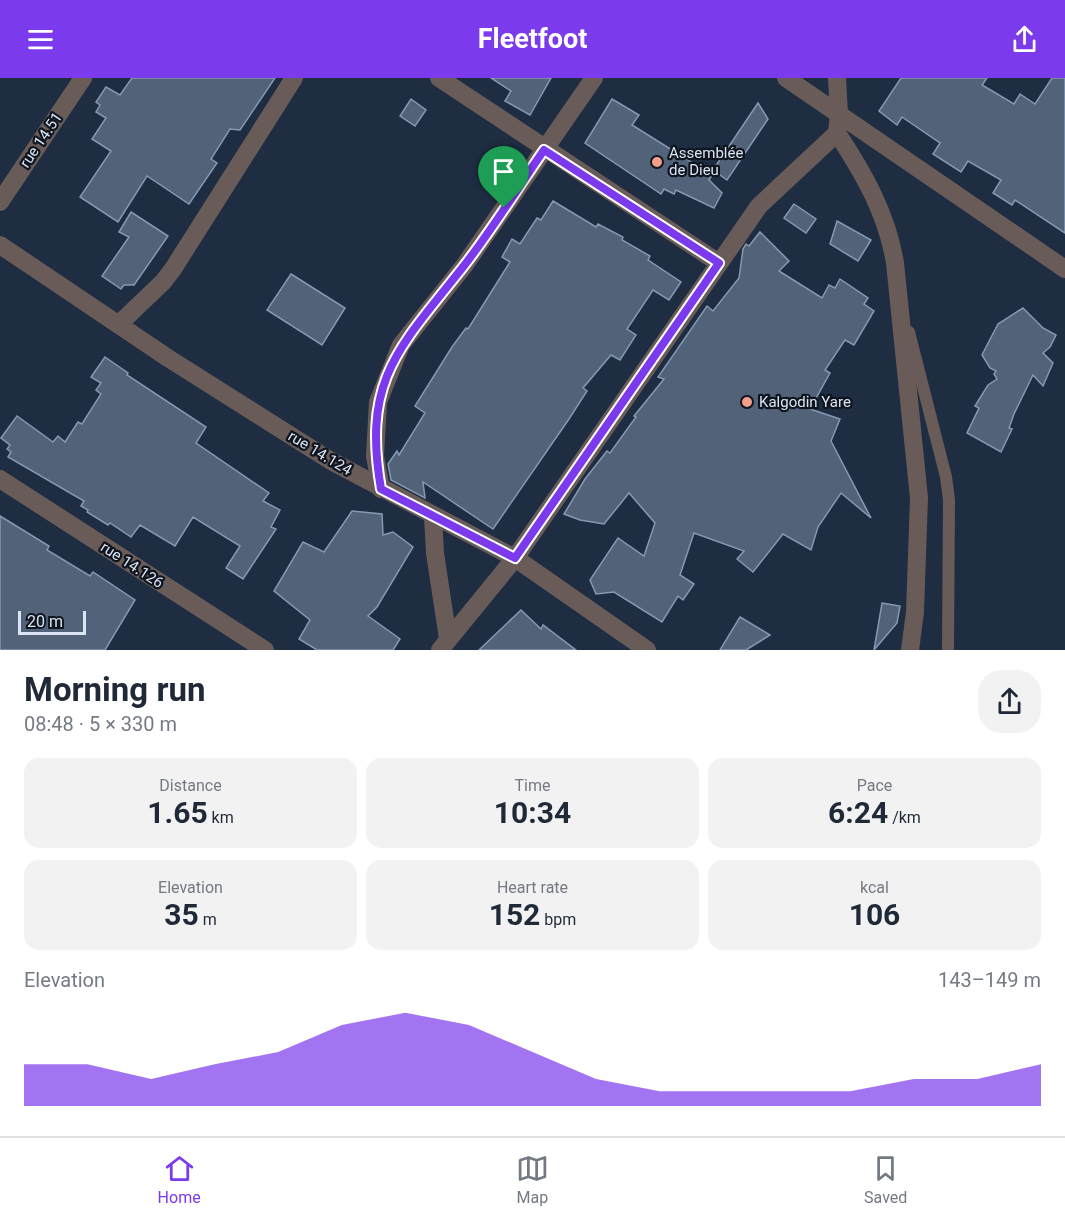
<!DOCTYPE html>
<html lang="en">
<head>
<meta charset="utf-8">
<style>
	body { margin:0; font-family:Roboto,sans-serif; background:#f2f2f3; color:#1f2937; height:100vh; display:flex; flex-direction:column; font-size:22px; white-space:nowrap }
	* { box-sizing:border-box; margin:0 }
	p { font-size:20px; color:#747a83 }
	.icon { flex:none; width:33px; height:33px; fill:none; stroke:currentColor; stroke-width:2; stroke-linecap:round; stroke-linejoin:round }
	.map { position:relative; height:572px; overflow:hidden }
	.drawer { display:flex; flex-direction:column; background:#fff; flex:1 }
	.drawer>* { flex:none }
	.scale { position:absolute; left:18px; bottom:15px; width:68px; box-sizing:border-box; padding-left:6px; border:3px solid #dae4f2; border-top:0; font-size:16px; line-height:21px; white-space:nowrap; color:#dae4f2; -webkit-text-stroke:4px #0e151f; paint-order:stroke }
	.pin { position:absolute; display:grid; place-items:center; width:51px; height:51px; color:#fff; margin:-62px -26px; border-radius:50% 50% 50% 0; rotate:-45deg; box-shadow:0 0 6px #0007 }
	.pin .icon { rotate:45deg }
	.round { display:grid; place-items:center; flex:none; width:63px; height:63px; border-radius:24px; background:#f2f2f3 }
	.head { display:flex; align-items:center; justify-content:space-between; height:102px; padding:0 24px }
	h1 { font-size:33px; font-weight:700; line-height:45px }
	.stats { display:grid; grid-template-columns:repeat(3,1fr); gap:9px; height:102px; padding:6px 24px }
	.stats div { display:grid; align-content:center; border-radius:15px; background:#f2f2f3; text-align:center }
	.stats b { font-size:30px; font-weight:700 }
	.stats small { font-size:16px; font-weight:400 }
	.stats p { font-size:16px }
	.chart { height:168px; padding:12px 24px }
	.chart p { display:flex; justify-content:space-between }
	.chart svg { width:100%; height:108px; margin-top:6px; fill:#7c3aed; opacity:.7 }
	header { display:flex; justify-content:space-between; align-items:center; height:78px; padding:0 24px; background:#7c3aed; color:#fff; font-size:27px; font-weight:700 }
	.tab-bar { display:flex; justify-content:space-around; align-items:center; height:84px; border-top:2px solid #e0e1e3; background:#fff; font-size:16px; color:#747a83 }
	.tab-bar a { display:grid; justify-items:center; gap:3px }
	.tab-bar .on { color:#7c3aed }
	.map>svg:first-child { display:block }
</style>
</head>
<body>
<header><svg class="icon" aria-label="menu" viewBox="0 0 24 24"><path d="M4 6h16M4 12h16M4 18h16"/></svg>Fleetfoot<svg class="icon" aria-label="share" viewBox="0 0 24 24"><path d="M12 15V3M7 8l5-5 5 5M5 13v7h14v-7"/></svg></header>
<div class="map">
<svg width="1065" height="572" viewBox="0 0 1065 572">
	<rect width="100%" height="100%" fill="#1e2d42"/>
	<g fill="#516279" stroke="#8699b2" stroke-width="1.5">
		<polygon points="132,0 275,0 240,52 230,51 211,81 217,85 189,126 147,98 118,144 80,119 111,73 92,61 106,40 96,34 100,27 96,24 106,9 120,17"/>
		<polygon points="491,0 551,0 530,37 505,23 511,13"/>
		<polygon points="901,0 987,0 982,7 1014,26 1020,16 1035,26 1052,0 1065,0 1065,155 1015,122 1012,127 993,115 1001,102 968,83 961,94 933,76 940,65 902,39 897,47 879,33"/>
		<polygon points="411,21 426,32 415,48 400,38"/>
		<polygon points="612,21 639,37 632,47 712,97 709,102 722,115 714,130 676,112 674,116 664,111 661,116 585,65"/>
		<polygon points="758,25 768,41 727,102 713,92"/>
		<polygon points="553,123 596,149 598,146 623,159 622,162 650,178 648,182 681,204 669,222 653,212 627,251 636,257 620,282 611,277 583,310 587,313 569,341 493,451 423,404 425,420 391,402 388,386 397,373 399,377 425,335 415,328 452,269 466,250 468,251 510,184 502,179 512,161 520,166 537,140 541,142"/>
		<polygon points="794,126 816,141 806,155 784,140"/>
		<polygon points="131,134 168,158 134,207 124,207 121,211 102,198 129,159 119,154"/>
		<polygon points="837,143 871,162 858,183 830,166"/>
		<polygon points="760,154 789,183 779,193 822,220 829,207 835,210 840,201 868,220 864,226 874,233 854,267 845,262 825,292 830,295 810,331 840,341 831,363 871,440 841,415 818,449 811,472 783,456 753,494 737,481 744,473 694,455 680,497 694,506 683,522 678,518 662,544 614,514 596,516 590,502 618,460 644,478 655,445 629,415 604,446 580,442 564,436 585,401 607,373 610,375 636,339 634,338 664,301 658,299 707,228 713,233 739,200 743,171 746,166 749,168"/>
		<polygon points="291,196 345,230 322,267 267,232"/>
		<polygon points="1023,230 1043,250 1056,257 1050,269 1043,275 1053,285 1043,308 1033,297 1014,336 1009,350 1012,351 1001,374 967,355 979,330 975,328 988,307 997,301 994,296 996,293 990,290 982,277 998,246"/>
		<polygon points="105,279 128,295 127,297 206,349 196,365 269,415 263,423 280,432 271,449 276,451 243,501 226,490 240,468 193,439 175,468 140,447 131,459 110,445 108,447 87,434 88,432 81,428 84,423 8,379 11,374 7,371 10,367 1,360 17,338 53,364 58,358 65,364 78,344 82,346 101,316 96,312 101,305 91,299"/>
		<polygon points="352,433 382,436 383,457 393,454 413,469 377,529 368,538 400,561 393,572 317,572 299,561 310,542 274,513 303,464 324,474"/>
		<polygon points="0,438 49,468 47,472 90,498 93,494 135,522 105,572 0,572"/>
		<polygon points="882,525 900,528 897,545 874,572"/>
		<polygon points="521,532 541,551 543,547 576,572 479,572"/>
		<polygon points="740,539 770,557 746,572 720,572"/>
	</g>
	<g fill="none" stroke-linecap="round" stroke-linejoin="round">
		<polyline stroke="#695b58" stroke-width="12" points="909,254 946,399 949,422 948,572"/>
		<g stroke="#695b58" stroke-width="18">
			<polyline points="439,0 719,185"/>
			<polyline points="786,0 1065,191"/>
			<path d="M837 55C864 96 887 136 895 185L919 420 915 534 910 572"/>
			<polyline points="0,124 83,0"/>
			<polyline points="0,167 168,280 331,383 515,480 647,572"/>
			<polyline points="119,246 163,204 173,191 294,0"/>
			<polyline points="0,401 265,572"/>
			<polyline points="381,411 375,378 378,324 401,267 464,188 594,0"/>
			<polyline points="433,439 435,475 448,561"/>
			<polyline points="440,572 515,480 759,128 837,55 839,36 837,0"/>
		</g>
	</g>
	<g fill="none" stroke-linecap="round" stroke-linejoin="round">
		<g stroke="#fff" stroke-width="12">
			<path id="route" d="M544 72 719 185 515 480 381 411C362 301 399 270 463 189 492 152 517 111 544 72Z"/>
		</g>
		<use href="#route" stroke="#7c3aed" stroke-width="8"/>
	</g>
	<g fill="#f49e88" stroke="#0e151f" stroke-width="2">
		<circle cx="657" cy="84" r="6"/>
		<circle cx="747" cy="324" r="6"/>
	</g>
	<g text-anchor="middle" stroke-width="4.5" stroke-linejoin="round" paint-order="stroke">
		<g font-size="15" fill="#dae4f2" stroke="#0e151f">
			<text transform="translate(41 62) rotate(-56)" y="5">rue 14.51</text>
			<text transform="translate(320 375) rotate(31)" y="5">rue 14.124</text>
			<text transform="translate(132 487) rotate(33)" y="5">rue 14.126</text>
		</g>
		<g font-size="15" fill="#dae4f2" stroke="#0e151f" text-anchor="start">
			<text x="669" y="80">Assemblée<tspan x="669" dy="17">de Dieu</tspan></text>
			<text x="759" y="329">Kalgodin Yare</text>
		</g>
	</g>
</svg>
<div class="scale">20 m</div>
<div class="pin" style="left:504px;top:130px;background:#1e9e55"><svg class="icon" aria-label="arrive" viewBox="0 0 24 24"><path d="M6 21V4h12l-3 4 3 4H6"/></svg></div>
</div>
<section class="drawer">
<div class="head"><div><h1>Morning run</h1><p>08:48 · 5 × 330 m</p></div><a class="round"><svg class="icon" aria-label="share" viewBox="0 0 24 24"><path d="M12 15V3M7 8l5-5 5 5M5 13v7h14v-7"/></svg></a></div>
<div class="stats">
<div><p>Distance</p><b>1.65<small> km</small></b></div>
<div><p>Time</p><b>10:34</b></div>
<div><p>Pace</p><b>6:24<small> /km</small></b></div>
</div>
<div class="stats">
<div><p>Elevation</p><b>35<small> m</small></b></div>
<div><p>Heart rate</p><b>152<small> bpm</small></b></div>
<div><p>kcal</p><b>106</b></div>
</div>
<div class="chart"><p><span>Elevation</span>143–149 m</p>
<svg viewBox="0 0 160 44" preserveAspectRatio="none"><path d="M0 44V27L10 27L20 33L30 27L40 22L50 11L60 6L70 11L80 22L90 33L100 38L110 38L120 38L130 38L140 33L150 33L160 27V44z"/></svg>
</div>
</section>
<nav class="tab-bar">
<a class="on"><svg class="icon" aria-label="home" viewBox="0 0 24 24"><path d="M3 11l9-7 9 7M6 9v11h12V9"/></svg>Home</a>
<a><svg class="icon" aria-label="map" viewBox="0 0 24 24"><path d="M3 6l6-2 6 2 6-2v14l-6 2-6-2-6 2zM9 4v14M15 6v14"/></svg>Map</a>
<a><svg class="icon" aria-label="saved" viewBox="0 0 24 24"><path d="M7 4h10v16l-5-4-5 4z"/></svg>Saved</a>
</nav>
</body>
</html>
